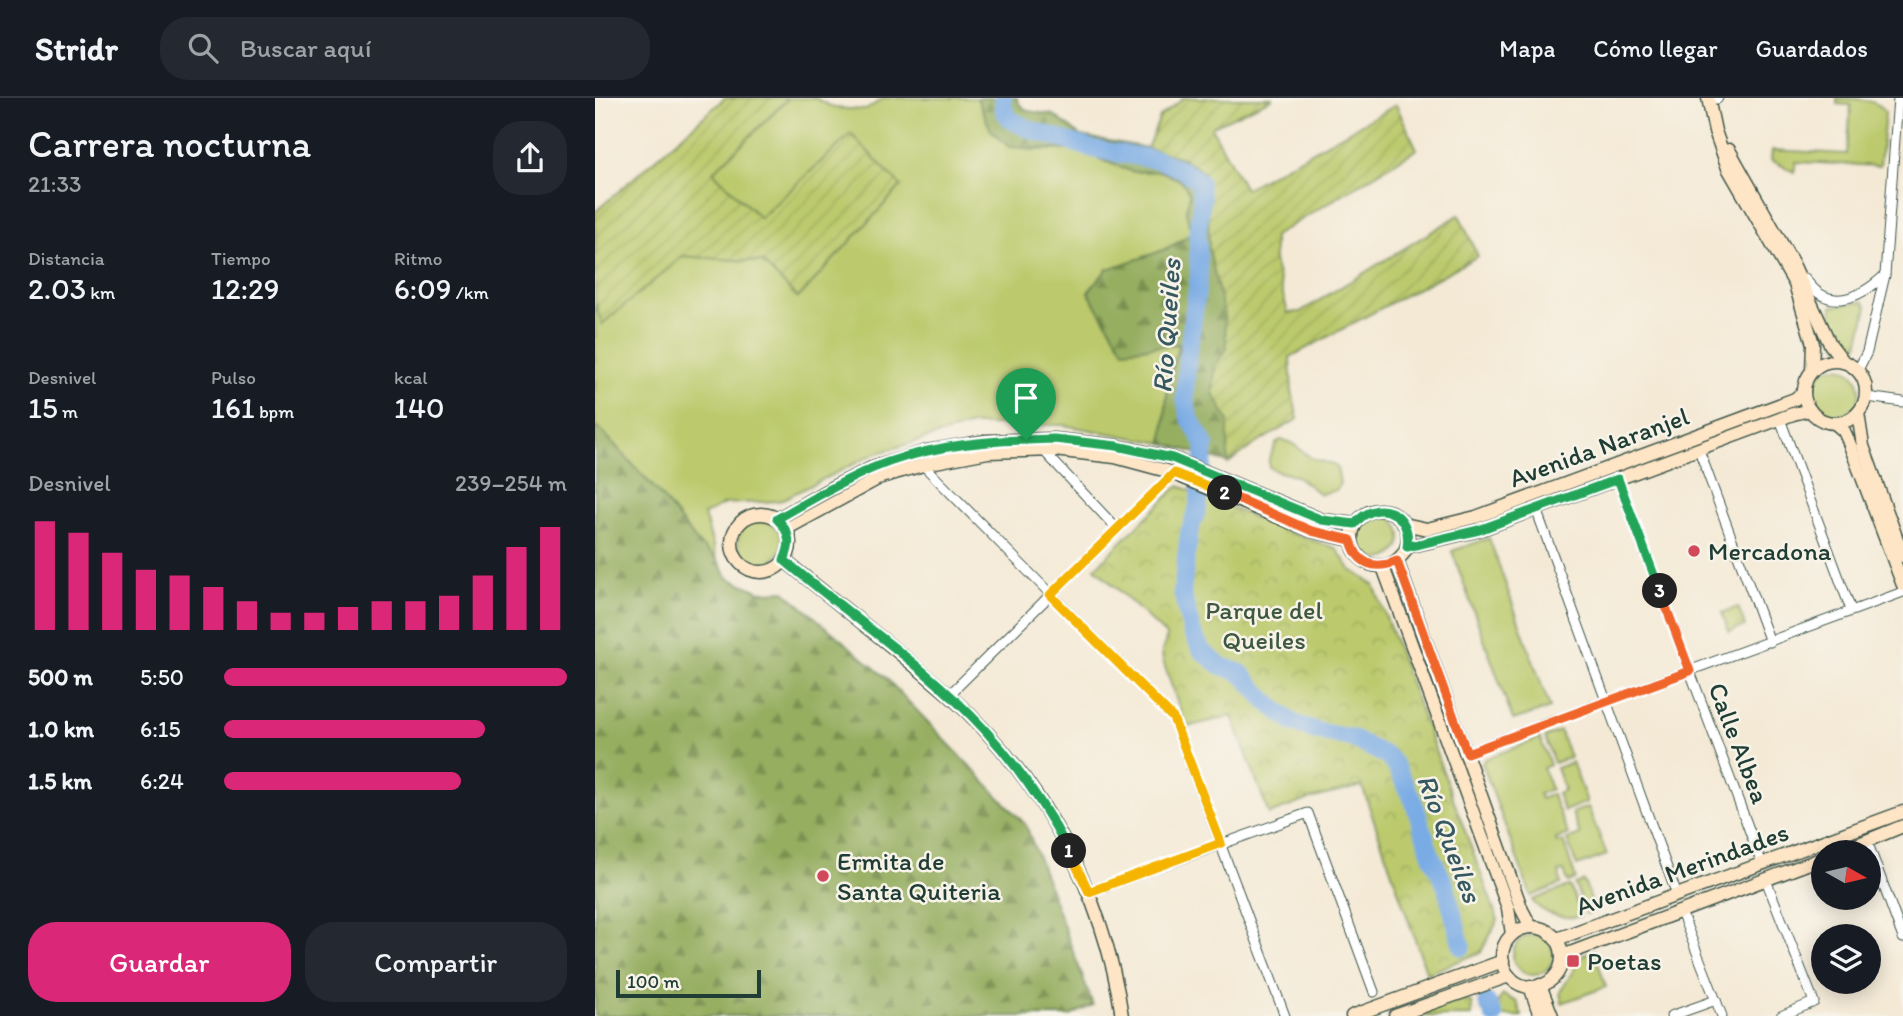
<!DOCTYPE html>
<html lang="es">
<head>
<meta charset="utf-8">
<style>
	body { margin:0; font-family:Itim,sans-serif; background:#242831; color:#f1f3f6; height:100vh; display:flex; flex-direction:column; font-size:26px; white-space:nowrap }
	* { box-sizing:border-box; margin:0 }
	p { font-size:23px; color:#9ea1a6 }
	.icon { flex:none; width:38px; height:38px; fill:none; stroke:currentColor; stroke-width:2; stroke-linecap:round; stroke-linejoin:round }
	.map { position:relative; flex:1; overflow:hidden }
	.side { display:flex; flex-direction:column; background:#171b24; width:595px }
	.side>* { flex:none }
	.needle { width:46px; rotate:98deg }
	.fabs { position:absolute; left:1216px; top:742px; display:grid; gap:14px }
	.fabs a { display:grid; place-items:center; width:70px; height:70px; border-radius:50%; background:#171b24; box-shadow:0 4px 18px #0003; font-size:35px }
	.scale { position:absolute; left:21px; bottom:18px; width:145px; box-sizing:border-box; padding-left:7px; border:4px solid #1f3d34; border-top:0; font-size:19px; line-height:24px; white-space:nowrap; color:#1f3d34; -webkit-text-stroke:5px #f7f3e8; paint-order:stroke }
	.pin { position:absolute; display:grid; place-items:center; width:60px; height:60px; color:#fff; margin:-72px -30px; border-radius:50% 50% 50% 0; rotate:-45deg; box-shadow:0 0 7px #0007 }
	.pin .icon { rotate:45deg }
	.km { position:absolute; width:35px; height:35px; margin:-18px; border-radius:50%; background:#222; color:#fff; font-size:19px; line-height:35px; text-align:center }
	.round { display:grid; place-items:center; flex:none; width:74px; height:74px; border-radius:28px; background:#242831 }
	.summary { display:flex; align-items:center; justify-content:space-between; height:119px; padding:0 28px }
	h1 { font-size:38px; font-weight:600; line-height:52px }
	.stats { display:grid; grid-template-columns:repeat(3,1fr); gap:10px; height:119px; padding:7px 28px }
	.stats div { display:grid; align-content:center }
	.stats b { font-size:30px; font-weight:600 }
	.stats small { font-size:19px; font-weight:400 }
	.stats p { font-size:19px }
	.chart { height:196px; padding:14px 28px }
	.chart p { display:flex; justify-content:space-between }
	.chart svg { width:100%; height:126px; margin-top:7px; stroke:#db2777; stroke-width:6 }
	.cta { display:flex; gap:14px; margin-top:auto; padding:14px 28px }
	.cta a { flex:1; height:80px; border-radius:28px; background:#db2777; color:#fff; font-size:28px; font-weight:600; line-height:80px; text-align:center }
	.cta a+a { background:#242831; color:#f1f3f6 }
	ul { padding:0 28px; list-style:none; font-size:23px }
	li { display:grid; grid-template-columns:112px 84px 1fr; align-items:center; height:52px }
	li i { height:18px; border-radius:9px; background:#db2777 }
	header { display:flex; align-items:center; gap:42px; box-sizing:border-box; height:98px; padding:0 35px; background:#171b24; border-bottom:2px solid #363941 }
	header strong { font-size:33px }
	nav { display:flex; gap:38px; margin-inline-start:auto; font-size:24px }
	.search { width:490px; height:63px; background:#242831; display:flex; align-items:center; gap:18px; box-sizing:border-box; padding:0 24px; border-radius:28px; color:#9ea1a6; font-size:26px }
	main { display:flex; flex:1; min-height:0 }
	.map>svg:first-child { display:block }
</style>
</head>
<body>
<header>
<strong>Stridr</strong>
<div class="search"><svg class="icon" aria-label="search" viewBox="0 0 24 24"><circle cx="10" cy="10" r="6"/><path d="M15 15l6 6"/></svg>Buscar aquí</div>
<nav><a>Mapa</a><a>Cómo llegar</a><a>Guardados</a></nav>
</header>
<main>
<section class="side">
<div class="summary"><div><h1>Carrera nocturna</h1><p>21:33</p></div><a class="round"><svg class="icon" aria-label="share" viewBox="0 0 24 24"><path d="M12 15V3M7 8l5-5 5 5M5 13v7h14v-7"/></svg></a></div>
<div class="stats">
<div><p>Distancia</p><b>2.03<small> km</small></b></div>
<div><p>Tiempo</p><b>12:29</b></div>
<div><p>Ritmo</p><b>6:09<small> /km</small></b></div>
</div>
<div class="stats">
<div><p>Desnivel</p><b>15<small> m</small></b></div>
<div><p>Pulso</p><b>161<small> bpm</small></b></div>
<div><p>kcal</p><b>140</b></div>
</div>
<div class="chart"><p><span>Desnivel</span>239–254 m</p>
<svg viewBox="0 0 160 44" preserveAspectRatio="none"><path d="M5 44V6M15 44V10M25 44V17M35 44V23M45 44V25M55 44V29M65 44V34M75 44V38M85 44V38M95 44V36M105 44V34M115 44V34M125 44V32M135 44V25M145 44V15M155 44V8"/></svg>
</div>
<ul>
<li><b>500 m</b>5:50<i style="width:100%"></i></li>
<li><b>1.0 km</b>6:15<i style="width:76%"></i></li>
<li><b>1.5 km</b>6:24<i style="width:69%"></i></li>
</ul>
<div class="cta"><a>Guardar</a><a>Compartir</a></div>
</section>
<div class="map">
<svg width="1308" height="918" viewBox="0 0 1308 918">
	<defs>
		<pattern id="forest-firs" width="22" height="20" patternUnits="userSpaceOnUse" patternTransform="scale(1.75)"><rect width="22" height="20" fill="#95ae60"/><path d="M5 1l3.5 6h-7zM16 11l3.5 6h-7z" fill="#798f50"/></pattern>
		<pattern id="park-crowns" width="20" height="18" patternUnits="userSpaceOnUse" patternTransform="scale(1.75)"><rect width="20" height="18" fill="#bcca6d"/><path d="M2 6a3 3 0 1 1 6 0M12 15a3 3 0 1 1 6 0" fill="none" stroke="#a1ae5f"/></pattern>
		<pattern id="garden-furrows" width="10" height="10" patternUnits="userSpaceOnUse" patternTransform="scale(1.75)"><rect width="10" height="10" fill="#bcca6d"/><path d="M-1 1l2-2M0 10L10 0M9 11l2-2" fill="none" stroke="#a1ae5f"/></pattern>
	</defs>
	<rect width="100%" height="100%" fill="#f7f3e8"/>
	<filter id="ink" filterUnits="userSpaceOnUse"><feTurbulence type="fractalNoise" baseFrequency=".0143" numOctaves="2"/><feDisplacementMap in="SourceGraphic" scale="14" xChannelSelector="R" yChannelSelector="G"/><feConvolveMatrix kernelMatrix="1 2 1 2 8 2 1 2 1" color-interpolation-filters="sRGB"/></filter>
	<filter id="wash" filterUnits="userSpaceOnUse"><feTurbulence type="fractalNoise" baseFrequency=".00686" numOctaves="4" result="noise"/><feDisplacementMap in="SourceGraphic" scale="28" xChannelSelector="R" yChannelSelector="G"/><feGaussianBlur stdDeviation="1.57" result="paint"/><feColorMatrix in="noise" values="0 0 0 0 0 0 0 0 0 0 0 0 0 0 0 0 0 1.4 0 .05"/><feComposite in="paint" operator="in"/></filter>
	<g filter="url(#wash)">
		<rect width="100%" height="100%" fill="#f4e9d5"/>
		<g fill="#bcca6d" stroke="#6e8450" stroke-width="2">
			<path d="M194 0H220L239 10 271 12 289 0H382L396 32 432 52H481L538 74 566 73 587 83 595 96 591 113 597 135C571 154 542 162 512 171L584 245 573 285 568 345 468 327H377L279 356 184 403 129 406 109 417 122 461 103 445 63 394 5 331 0 330V204L7 226 87 158 167 164 204 199 306 88 256 37 165 120 118 74Z"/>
			<path d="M1242 0C1258 1 1283 0 1290 14L1285 68 1201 64 1199 74 1176 62 1177 52 1252 56 1256 7 1242 6Z"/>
			<path d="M1268 203 1272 209 1262 251 1257 256C1236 252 1235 224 1237 208Z"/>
			<circle cx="1241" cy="293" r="24"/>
			<path d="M686 342C698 343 706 353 715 359 724 364 734 364 742 369L745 385 742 392 725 396 701 378 681 373 674 369V360L682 344Z"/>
			<circle cx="784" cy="439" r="22"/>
			<circle cx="165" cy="444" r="22"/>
			<polygon points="894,440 955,610 918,622 857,453"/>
			<polygon points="965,633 975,659 959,665 950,639"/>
			<polygon points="945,640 955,667 948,670 956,691 944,696 946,701 957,696 973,736 961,741 962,745 968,743 981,781 973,784 969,773 964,774 966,786 936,798 887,665 890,661"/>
			<polygon points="977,664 992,704 969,713 962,695 969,692 961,670"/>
			<polygon points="993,709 1012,757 982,768 972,742 985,737 977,715"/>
			<polygon points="989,783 1000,813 991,816 980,786"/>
			<path d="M975 788 985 814V818C970 822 946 816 937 802Z"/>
			<circle cx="938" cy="857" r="20"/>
			<polygon points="999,852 1011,889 967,905 965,894 988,857"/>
		</g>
		<g fill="url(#forest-firs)" stroke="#5a764a" stroke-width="2">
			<polygon points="382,0 422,0 424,6 433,13 459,17 486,38 552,50 588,61 609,75 613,90 614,151 629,217 632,252 620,268 618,295 633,322 633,365 568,345 573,285 584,246 529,252 493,194 512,171 558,156 581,147 596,135 591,113 595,96 587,83 566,73 538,74 481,52 414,49 396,32"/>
			<polygon points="0,330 5,331 63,394 103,445 122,461 133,480 166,494 189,493 290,579 431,727 498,907 475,918 0,918"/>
		</g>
		<g fill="url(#park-crowns)" stroke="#6e8450" stroke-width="2">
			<polygon points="585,388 695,435 741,450 755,471 779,487 903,822 886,854 832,876 767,688 715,701 674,716 637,618 591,629 568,563 567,553 572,538 500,470 580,391"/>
			<polygon points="1143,509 1150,528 1134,534 1127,515"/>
			<polygon points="908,897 922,904 927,918 892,918"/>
			<polygon points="869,901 877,905 876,918 822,918"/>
		</g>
		<g fill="url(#garden-furrows)" stroke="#6e8450" stroke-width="2">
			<polygon points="130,0 194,0 118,74 165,120 256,36 306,88 203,200 167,164 88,158 7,226 0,204 0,114"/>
			<polygon points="589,0 678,0 616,29 650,91 801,7 822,51 679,138 679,163 693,215 705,214 864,117 883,158 695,259 697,294 703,321 660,346 633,365 633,322 618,295 620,268 632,251 629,217 614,151 613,90 609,75 588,60 552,50 565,19"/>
		</g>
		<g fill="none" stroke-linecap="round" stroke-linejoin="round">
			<g stroke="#79abe5" stroke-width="18">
				<polyline points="408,0 409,13 416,22 434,31 498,51 564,62 586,71 604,83 607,101 602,138"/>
				<polyline points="603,144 604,178 592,263 590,300 594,319 610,347 603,409 594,435 587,494 597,534 607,553 626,568 646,575 672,604 698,625 721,633 756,640 792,658 800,667 818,702 836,757 850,786 867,849"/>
				<polyline points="892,904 899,918"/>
			</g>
		</g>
	</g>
	<g filter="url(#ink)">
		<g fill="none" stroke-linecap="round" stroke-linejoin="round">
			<g stroke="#3f574c" stroke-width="11">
				<g id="street">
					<polyline points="1122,1 1123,0"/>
					<path d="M1210 180C1233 216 1265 200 1290 177"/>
					<polyline points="1263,272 1272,254 1290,177 1303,0"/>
					<polyline points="1272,299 1308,304"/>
					<polyline points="1185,321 1256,512"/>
					<polyline points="448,352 522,431"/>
					<polyline points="1104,352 1175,544"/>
					<polyline points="328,367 578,620 690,918"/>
					<polyline points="1023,381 1167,766"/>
					<polyline points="941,411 1082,797"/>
					<polyline points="354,597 579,375"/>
					<polyline points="871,655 1308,494"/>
					<polyline points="1272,743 1308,840"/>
					<polyline points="1171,782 1219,904 1186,918"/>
					<polyline points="494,794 713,715 779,894"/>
					<polyline points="1086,814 1127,918"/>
					<polyline points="1076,918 1121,902"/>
				</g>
			</g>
			<g stroke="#3f574c" stroke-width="15">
				<g id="secondary">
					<polyline points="1113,0 1120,33 1133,70 1200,186 1218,246 1217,273"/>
					<polyline points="1134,52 1198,166 1235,246 1248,263"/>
					<circle cx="1240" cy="294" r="31"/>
					<polyline points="1263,315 1268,348 1308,458"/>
					<polyline points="1241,326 1249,333 1253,342 1308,487"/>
					<circle cx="785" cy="440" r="28"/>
					<circle cx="166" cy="445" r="29"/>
					<polyline points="182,421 238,389 279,369 333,353 392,343 459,341 522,348 577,360 727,422 760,426"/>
					<polyline points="809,426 832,431 881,419 1200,301 1209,293"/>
					<polyline points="191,431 286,379 335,365 393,354 459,352 520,359 572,373 717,433 756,442"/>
					<polyline points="812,449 884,432 1198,316 1215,312"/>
					<path d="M189 462C244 507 301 550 354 597 447 680 509 795 527 918"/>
					<polyline points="802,463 927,812 936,829"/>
					<polyline points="788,469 913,810 917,836"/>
					<polyline points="1244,754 1308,728"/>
					<circle cx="937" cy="859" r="30"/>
					<polyline points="962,841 1308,714"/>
					<polyline points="967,858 1228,760"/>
					<polyline points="945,887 957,918"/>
					<polyline points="935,888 945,918"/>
					<polyline points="757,918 908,863"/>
					<polyline points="800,918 914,878"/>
				</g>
			</g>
			<use href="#street" stroke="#fff" stroke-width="9"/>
			<use href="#secondary" stroke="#fee5c5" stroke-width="12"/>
		</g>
	</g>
	<g fill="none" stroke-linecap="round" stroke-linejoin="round" filter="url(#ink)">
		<g stroke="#fff" stroke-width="14">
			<path id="split-1" d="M431 342C380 343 326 350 278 370 245 384 214 403 182 421 195 434 197 445 189 462 255 518 330 567 389 631 423 668 451 709 474 753"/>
		</g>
		<g stroke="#fff" stroke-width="14">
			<polyline id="split-2" points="474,753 494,794 626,745 578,620 455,497 579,375 630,395"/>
		</g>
		<g stroke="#fff" stroke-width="14">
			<path id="split-3" d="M630 395 717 433 756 442C762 467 780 472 802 463L872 655 1095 573 1065 493"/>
		</g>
		<g stroke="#fff" stroke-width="14">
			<path id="split-4" d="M431 342 459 341 522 348 577 360 727 422 760 426C781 399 818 414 812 449L884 432 1023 381 1065 493"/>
		</g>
		<use href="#split-1" stroke="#22a559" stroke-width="9"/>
		<use href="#split-2" stroke="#f5b400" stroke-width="9"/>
		<use href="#split-3" stroke="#f0652b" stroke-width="9"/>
		<use href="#split-4" stroke="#22a559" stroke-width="9"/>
	</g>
	<g fill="#d1495b" stroke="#f7f3e8" stroke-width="2.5">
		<circle cx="1099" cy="453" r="7"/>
		<circle cx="228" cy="778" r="7"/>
		<rect x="971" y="856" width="14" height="14" rx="3.5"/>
	</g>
	<g text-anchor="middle" stroke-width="5" stroke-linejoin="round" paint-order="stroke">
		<g font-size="26" fill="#1f3d34" stroke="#f7f3e8">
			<text transform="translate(1004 349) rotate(-20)" y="9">Avenida Naranjel</text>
			<text transform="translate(1144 645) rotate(69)" y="9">Calle Albea</text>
			<text transform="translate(1087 771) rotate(-20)" y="9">Avenida Merindades</text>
		</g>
		<g font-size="26" fill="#1f3d34" stroke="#f7f3e8" text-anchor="start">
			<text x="1113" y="462">Mercadona</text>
			<text x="242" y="772">Ermita de<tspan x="242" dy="30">Santa Quiteria</tspan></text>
			<text x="992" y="872">Poetas</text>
		</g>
		<g font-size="26" fill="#3e593f" stroke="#f7f3e8">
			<text x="669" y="521">Parque del<tspan x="669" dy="30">Queiles</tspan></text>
		</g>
		<g font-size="28" font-style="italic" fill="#365860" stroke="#f7f3e8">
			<text transform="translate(571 228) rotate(-86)" y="10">Río Queiles</text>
			<text transform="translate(855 740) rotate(69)" y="10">Río Queiles</text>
		</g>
	</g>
</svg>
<div class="fabs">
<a><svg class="needle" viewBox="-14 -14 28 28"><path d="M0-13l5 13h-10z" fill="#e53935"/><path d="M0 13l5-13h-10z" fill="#9ea1a6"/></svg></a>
<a><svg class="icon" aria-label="layers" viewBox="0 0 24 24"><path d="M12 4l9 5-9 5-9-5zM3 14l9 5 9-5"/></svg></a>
</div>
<div class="scale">100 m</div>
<div class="pin" style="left:431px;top:342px;background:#1e9e55"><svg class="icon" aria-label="arrive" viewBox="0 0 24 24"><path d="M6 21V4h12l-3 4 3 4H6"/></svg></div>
<b class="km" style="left:474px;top:753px">1</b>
<b class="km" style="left:630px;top:395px">2</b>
<b class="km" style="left:1065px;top:493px">3</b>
</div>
</main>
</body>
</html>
